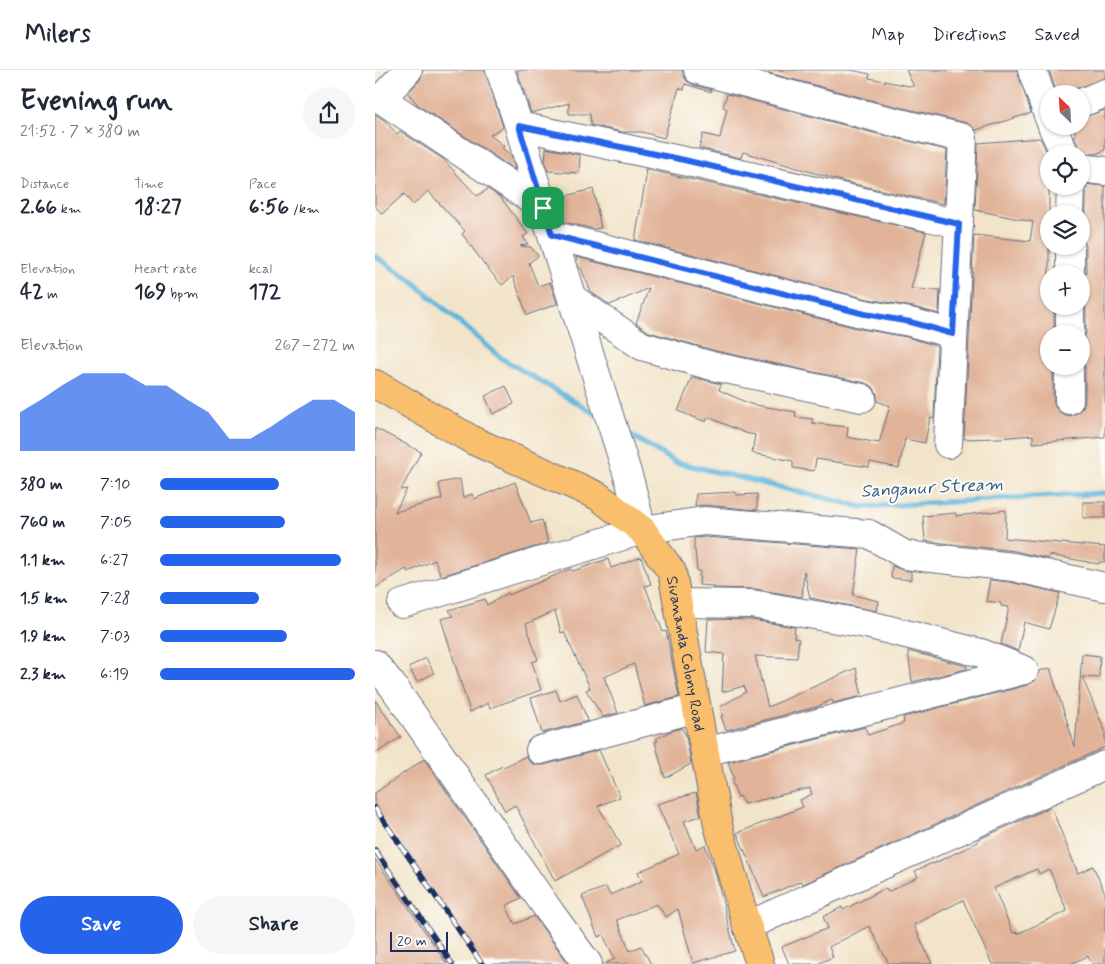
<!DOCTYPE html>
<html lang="en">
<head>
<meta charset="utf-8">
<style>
	body { margin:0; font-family:Mynerve,sans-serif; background:#f6f6f7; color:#1f2937; height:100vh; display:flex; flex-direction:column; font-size:19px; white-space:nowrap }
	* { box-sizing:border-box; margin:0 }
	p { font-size:16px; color:#747a83 }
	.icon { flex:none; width:28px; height:28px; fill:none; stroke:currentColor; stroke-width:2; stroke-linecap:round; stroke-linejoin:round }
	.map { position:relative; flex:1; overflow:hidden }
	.details { display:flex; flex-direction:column; background:#fff; width:375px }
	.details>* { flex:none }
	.needle { width:32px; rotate:335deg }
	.buttons { position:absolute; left:665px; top:15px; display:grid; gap:10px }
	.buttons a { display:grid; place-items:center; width:50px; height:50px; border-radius:50%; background:#fff; box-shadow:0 1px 4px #0004; font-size:25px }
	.scale { position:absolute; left:15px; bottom:12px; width:58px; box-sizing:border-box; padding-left:5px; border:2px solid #1b2f5e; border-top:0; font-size:14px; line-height:18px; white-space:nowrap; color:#1b2f5e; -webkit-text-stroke:4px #fdfcf7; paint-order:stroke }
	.pin { position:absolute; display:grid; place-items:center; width:42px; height:42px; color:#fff; margin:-21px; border-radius:10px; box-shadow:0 2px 8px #0006 }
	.round { display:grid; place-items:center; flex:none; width:52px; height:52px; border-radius:26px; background:#f6f6f7 }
	.summary { display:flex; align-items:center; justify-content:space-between; height:85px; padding:0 20px }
	h1 { font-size:28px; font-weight:700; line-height:38px }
	.metrics { display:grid; grid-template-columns:repeat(3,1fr); gap:8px; height:85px; padding:5px 20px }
	.metrics div { display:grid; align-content:center }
	.metrics b { font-size:21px; font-weight:700 }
	.metrics small { font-size:14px; font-weight:400 }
	.metrics p { font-size:14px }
	.chart { height:140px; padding:10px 20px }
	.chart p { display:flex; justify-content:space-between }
	.chart svg { width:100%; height:90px; margin-top:5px; fill:#2563eb; opacity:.7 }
	.action { display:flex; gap:10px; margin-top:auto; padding:10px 20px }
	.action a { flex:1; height:58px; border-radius:30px; background:#2563eb; color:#fff; font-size:20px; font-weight:700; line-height:58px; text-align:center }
	.action a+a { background:#f6f6f7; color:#1f2937 }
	ul { padding:0 20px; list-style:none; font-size:16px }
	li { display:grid; grid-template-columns:80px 60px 1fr; align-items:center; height:38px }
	li i { height:12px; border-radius:6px; background:#2563eb }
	header { display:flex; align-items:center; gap:30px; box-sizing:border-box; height:70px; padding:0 25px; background:#fff; border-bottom:1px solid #e0e1e3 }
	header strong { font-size:24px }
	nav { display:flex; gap:28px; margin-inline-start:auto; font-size:18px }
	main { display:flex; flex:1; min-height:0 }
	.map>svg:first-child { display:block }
</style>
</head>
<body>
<header>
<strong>Milers</strong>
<nav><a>Map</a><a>Directions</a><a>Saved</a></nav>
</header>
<main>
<section class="details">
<div class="summary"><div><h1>Evening run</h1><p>21:52 · 7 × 380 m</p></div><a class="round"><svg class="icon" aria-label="share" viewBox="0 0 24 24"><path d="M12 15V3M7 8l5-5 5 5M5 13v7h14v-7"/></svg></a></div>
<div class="metrics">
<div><p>Distance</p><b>2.66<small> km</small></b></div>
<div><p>Time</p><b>18:27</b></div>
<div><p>Pace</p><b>6:56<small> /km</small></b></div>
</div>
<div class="metrics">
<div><p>Elevation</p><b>42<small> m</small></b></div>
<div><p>Heart rate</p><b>169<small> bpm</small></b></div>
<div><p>kcal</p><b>172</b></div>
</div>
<div class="chart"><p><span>Elevation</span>267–272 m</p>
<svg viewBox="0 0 160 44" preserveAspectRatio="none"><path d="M0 44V25L10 19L20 12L30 6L40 6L50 6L60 12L70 12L80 19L90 25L100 38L110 38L120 32L130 25L140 19L150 19L160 25V44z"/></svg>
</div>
<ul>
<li><b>380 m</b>7:10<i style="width:61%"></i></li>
<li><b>760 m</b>7:05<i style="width:64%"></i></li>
<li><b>1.1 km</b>6:27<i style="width:93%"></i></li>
<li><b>1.5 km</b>7:28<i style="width:51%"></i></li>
<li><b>1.9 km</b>7:03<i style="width:65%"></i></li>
<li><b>2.3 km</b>6:19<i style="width:100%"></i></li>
</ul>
<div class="action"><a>Save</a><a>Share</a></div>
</section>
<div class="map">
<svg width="730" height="894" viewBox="0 0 730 894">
	<rect width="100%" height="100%" fill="#fdfcf7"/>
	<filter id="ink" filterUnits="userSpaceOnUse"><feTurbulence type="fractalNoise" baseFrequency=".02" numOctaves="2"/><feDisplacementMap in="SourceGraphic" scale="10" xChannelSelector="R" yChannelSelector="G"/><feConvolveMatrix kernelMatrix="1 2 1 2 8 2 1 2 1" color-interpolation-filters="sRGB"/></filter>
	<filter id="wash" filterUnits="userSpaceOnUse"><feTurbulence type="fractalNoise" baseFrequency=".0096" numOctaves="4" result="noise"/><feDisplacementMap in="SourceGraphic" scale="20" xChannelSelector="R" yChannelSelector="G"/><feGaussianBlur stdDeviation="1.12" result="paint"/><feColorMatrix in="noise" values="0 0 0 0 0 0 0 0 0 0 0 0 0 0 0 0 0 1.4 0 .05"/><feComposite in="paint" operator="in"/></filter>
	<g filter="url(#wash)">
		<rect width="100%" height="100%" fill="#f2e4c9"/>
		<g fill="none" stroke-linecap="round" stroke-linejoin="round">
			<g stroke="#5eb6dc" stroke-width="5.5">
				<polyline points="0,186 36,210 126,288 224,346"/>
				<polyline points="249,361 300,392 487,437 730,423"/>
			</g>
		</g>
		<g id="blocks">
			<g fill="#e1b499" fill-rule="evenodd">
				<polygon points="48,0 110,0 128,57 115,65 129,76 127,78 136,85 140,100 44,36 33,23 45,10"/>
				<polygon points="142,0 308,0 308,5 312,11 319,15 337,20 336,22 310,14 309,20 304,18 289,68 267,62 247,62 216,55 215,44 194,44 194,33 156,43"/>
				<polygon points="395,0 476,0 495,4 494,8 539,17 531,0 642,0 656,43 601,60 592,53 507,33 394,3"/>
				<polygon points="674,0 730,0 730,8 700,19 693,24 682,24"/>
				<polygon points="352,24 499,63 572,80 569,134 470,112 368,82 366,88 324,78 328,64 345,68 352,39 348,37"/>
				<polygon points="730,40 730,80 721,84 705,83 699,66 701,66 698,56 706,56 706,48"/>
				<polygon points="0,44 9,50 22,64 25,61 68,89 102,126 113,119 126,128 153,164 148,167 153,174 145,176 156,177 163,186 154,193 163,216 175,212 182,234 152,245 138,206 127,215 110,195 87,164 90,161 53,121 38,135 29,124 7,144 0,136"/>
				<polygon points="665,68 674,86 674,103 671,104 674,105 674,236 679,236 679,264 674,264 674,296 678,296 678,330 680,337 686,343 694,346 702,343 708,337 710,330 710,296 706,287 706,274 711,264 711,236 706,226 706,214 711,204 711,176 706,166 706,154 711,145 711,114 730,116 730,367 658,373 658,365 624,368 589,369 599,165 655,171 658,152 600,140 603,73"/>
				<polygon points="171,78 205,85 204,103 173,101 170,93"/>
				<polygon points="270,99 551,162 536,219 565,220 564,244 538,237 493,229 260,170 271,107"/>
				<polygon points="218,119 226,158 219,159 189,152 183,128"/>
				<polygon points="201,187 486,259 532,267 562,276 559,348 555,347 550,373 530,369 524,398 495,392 494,397 441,389 439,401 418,398 418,391 377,383 380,365 370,363 333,347 331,352 303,341 317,307 346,314 344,320 375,334 421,342 420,347 438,349 437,353 473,357 472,367 504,373 515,336 502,331 502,324 498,317 490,313 341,281 274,262 261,253 274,218 235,235 216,222 206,198 204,198"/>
				<polygon points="131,316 139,334 118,344 110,326"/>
				<polygon points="0,358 46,382 26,420 32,419 20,442 67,429 64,413 85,409 88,428 97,424 99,429 140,412 156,453 167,450 173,473 66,506 60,490 33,502 31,499 0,518"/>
				<polygon points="361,422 361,425 382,424 382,440 330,435 320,436 321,424"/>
				<rect x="708" y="432" width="22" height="16"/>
				<polygon points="631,440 630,468 730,477 730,492 725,492 724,494 674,485 673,489 640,481 550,471 548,446 581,443 581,446"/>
				<polygon points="330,467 485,479 478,525 504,531 502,541 435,528 429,501 427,527 380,519 337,518 338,516 324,515 325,501 322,501 320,480 319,480 319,468"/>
				<polygon points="266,487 276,514 270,516 288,562 291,561 304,627 270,636 259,594 229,607 243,643 228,647 211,620 215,618 189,562 186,563 180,541 151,554 163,590 157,592 166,620 115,638 113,633 95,642 66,549 78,546 74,540 110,529 112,535 133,523 134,525 195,499 198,501 233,489 236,498"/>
				<polygon points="517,496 528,500 536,501 536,510 516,508"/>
				<polygon points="615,510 635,512 685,523 674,559 649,552 643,581 626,574 634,537 626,536 626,533 611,531"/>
				<polygon points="333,549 376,550 420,557 419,568 424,569 422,588 380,586 393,637 481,598 487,626 458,633 457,630 441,637 351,660 346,646 348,646 345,637 371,622 369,616 347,622 349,584 331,582"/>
				<polygon points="533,581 592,596 592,599 537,612"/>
				<polygon points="707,584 725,586 724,608 707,607 730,661 730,677 435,811 428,814 426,811 389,827 362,763 428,737 425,730 437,724 435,718 369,734 365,726 363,727 356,710 359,709 353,692 490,657 493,665 529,653 528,647 653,615 660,611 664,601 675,598 700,677"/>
				<polygon points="51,588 59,603 42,612 34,597"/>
				<polygon points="181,620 185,631 202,624 213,651 167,663 156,628"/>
				<polygon points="0,630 26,667 0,684"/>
				<polygon points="307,658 311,666 316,694 290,708 280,672 283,671 281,669 296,661"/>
				<polygon points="224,680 245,727 223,736 246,775 180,811 140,735 130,741 111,705 127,696 128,697 133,695 151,686 154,691 160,695 169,695"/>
				<polygon points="49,689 146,828 131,836 140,854 159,846 194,894 108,894 0,737 0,723"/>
				<polygon points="321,723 326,746 309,751 321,779 330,775 340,801 360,881 318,893 303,839 291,847 282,834 242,850 255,881 266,876 276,894 230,894 240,889 228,865 223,867 207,826 231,817 235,825 267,811 263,802 304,784 282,734"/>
				<path d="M676 737 703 803 718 796 730 823V894H717L713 886 695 894H617L588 830 539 855 557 894H514L494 856 454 877 458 887 442 894H414L407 877 453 858 448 847 467 837 468 840 511 818 513 822 543 807 540 801 557 793 558 794 603 772 602 770ZM662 799 664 804 674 799 692 841 642 864 641 862 638 863 619 818Z"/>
				<polygon points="0,789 21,819 72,894 0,894"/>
			</g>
		</g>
	</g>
	<g filter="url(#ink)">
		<use href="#blocks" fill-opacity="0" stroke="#666e83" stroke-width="1"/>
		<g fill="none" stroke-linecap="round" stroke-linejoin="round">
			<g stroke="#666e83" stroke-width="30">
				<g id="minor">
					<polyline points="33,0 6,29 168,137"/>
					<polyline points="125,0 144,56 156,99 255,412 267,460"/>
					<polyline points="323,0 503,48 588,68 573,374"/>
					<polyline points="657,0 674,48"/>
					<polyline points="706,33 730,23"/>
					<polyline points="144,56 309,91 584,154"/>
					<polyline points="677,56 690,84"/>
					<polyline points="706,98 730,101"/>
					<polyline points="695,144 696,116"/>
					<polyline points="177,165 490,244 535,252 578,264"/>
					<polyline points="695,204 695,176"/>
					<polyline points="197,228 267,276 337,296 487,328"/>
					<polyline points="695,264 695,236"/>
					<polyline points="694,330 694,296"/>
					<polyline points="303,533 377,534 491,554 606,583 649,600"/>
					<polyline points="27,534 267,460 329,451 494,464 530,485 638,497 730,517"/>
					<polyline points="0,594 17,615 177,845 213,894"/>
					<polyline points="165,680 322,638"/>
					<polyline points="330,682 649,600"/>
					<polyline points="372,856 730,695"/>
				</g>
			</g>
			<g stroke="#666e83" stroke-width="30">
				<g id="major">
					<path id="s1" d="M0 314 99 371 223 426 267 460 297 502 343 755 369 846 385 894"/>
				</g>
			</g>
			<use href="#minor" stroke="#fff" stroke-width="28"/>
			<use href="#major" stroke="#f9bf6d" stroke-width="28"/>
			<g stroke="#1b2f5e" stroke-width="5.5">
				<g id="rail">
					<polyline points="0,738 107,894"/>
					<polyline points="0,780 77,894"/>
				</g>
			</g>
			<use href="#rail" stroke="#fdfcf7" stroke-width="4" stroke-dasharray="11" stroke-linecap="butt"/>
		</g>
	</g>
	<g fill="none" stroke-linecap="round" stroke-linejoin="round" filter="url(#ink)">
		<g stroke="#fff" stroke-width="10">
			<polygon id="route" points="144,56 309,90 584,154 578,264 535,252 490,244 177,165"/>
		</g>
		<use href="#route" stroke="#2563eb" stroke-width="6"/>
	</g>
	<g text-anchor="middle" stroke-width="4" stroke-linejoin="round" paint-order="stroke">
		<g font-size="16" fill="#1b2f5e" stroke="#fdfcf7">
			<text dy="6" stroke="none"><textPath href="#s1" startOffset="440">Sivananda Colony Road</textPath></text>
		</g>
		<g font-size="18" font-style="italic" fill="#325e8a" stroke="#fdfcf7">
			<text transform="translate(557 417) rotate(-3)" y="6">Sanganur Stream</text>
		</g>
	</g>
</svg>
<div class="buttons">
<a><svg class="needle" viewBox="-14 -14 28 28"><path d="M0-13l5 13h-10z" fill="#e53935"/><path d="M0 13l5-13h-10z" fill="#747a83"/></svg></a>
<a><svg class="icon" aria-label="locate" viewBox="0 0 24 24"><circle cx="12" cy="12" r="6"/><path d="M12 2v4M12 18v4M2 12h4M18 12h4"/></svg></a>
<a><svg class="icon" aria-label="layers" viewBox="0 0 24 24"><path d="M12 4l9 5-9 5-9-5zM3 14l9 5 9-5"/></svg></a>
<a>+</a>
<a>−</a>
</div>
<div class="scale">20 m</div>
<div class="pin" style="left:168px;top:138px;background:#1e9e55"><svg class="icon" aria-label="arrive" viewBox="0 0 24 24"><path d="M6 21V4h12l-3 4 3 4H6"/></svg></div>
</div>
</main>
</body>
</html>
